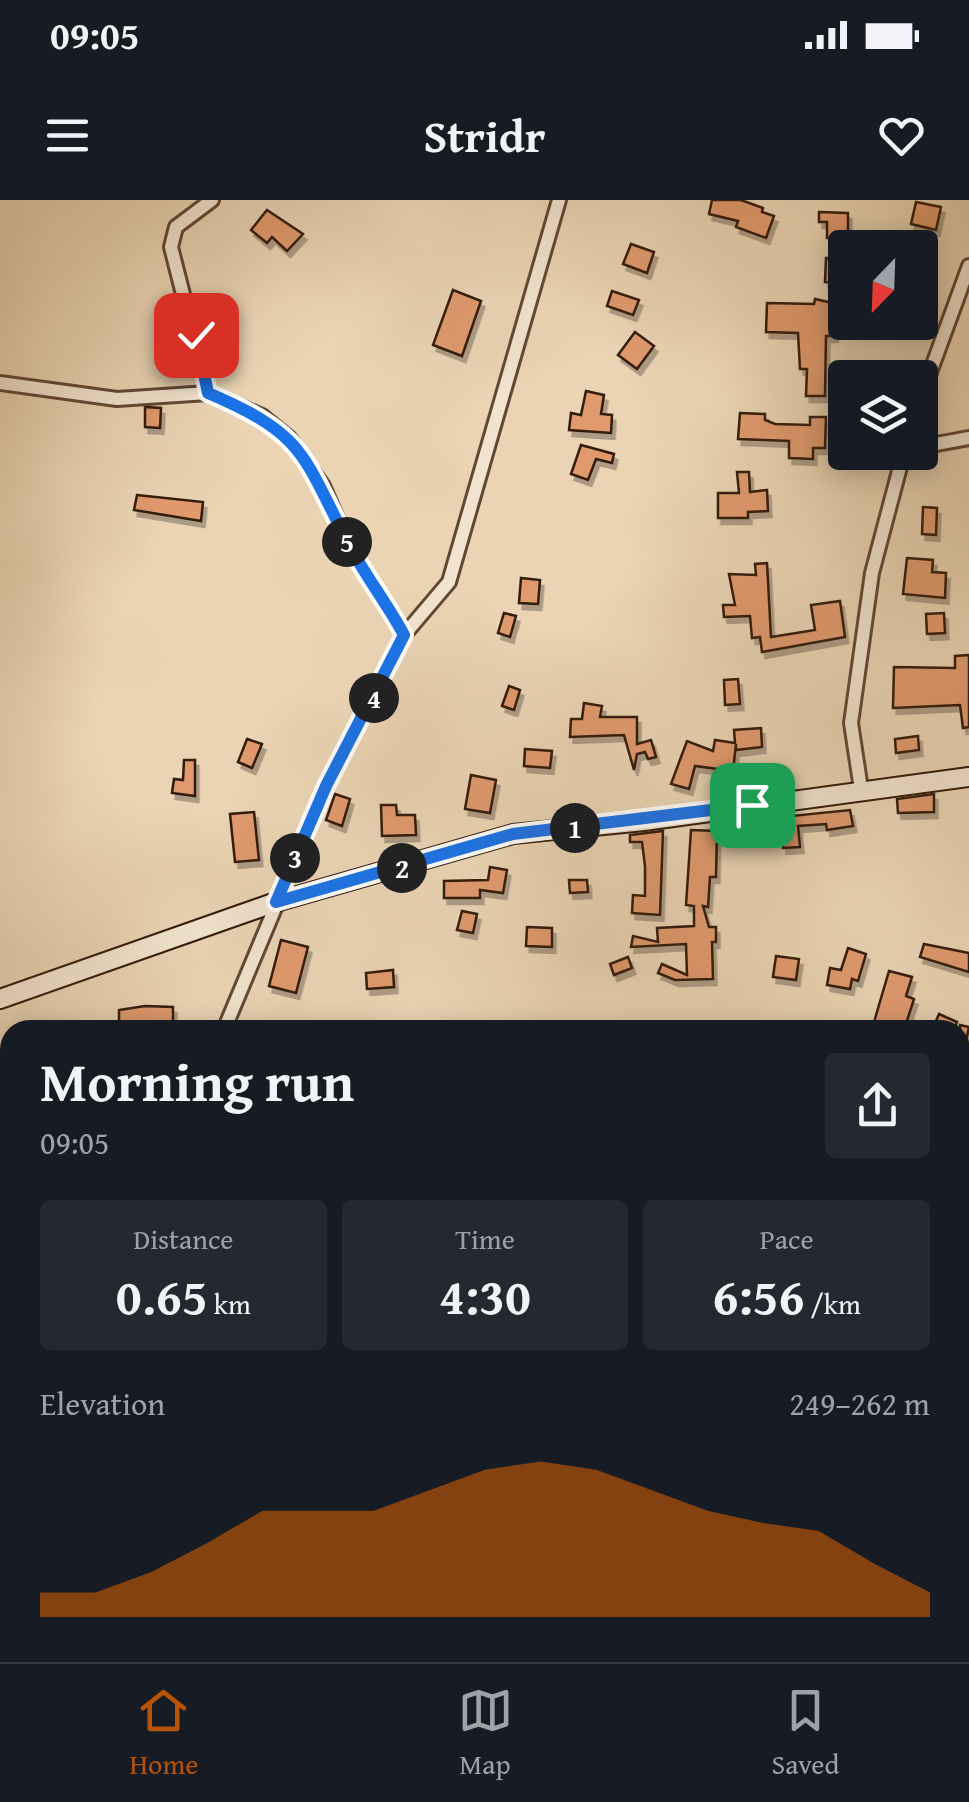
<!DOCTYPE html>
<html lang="en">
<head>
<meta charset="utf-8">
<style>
	body { margin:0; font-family:"Gentium Book Plus",serif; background:#242831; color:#f1f3f6; height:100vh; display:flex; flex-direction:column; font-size:38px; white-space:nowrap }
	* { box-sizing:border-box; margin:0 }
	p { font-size:32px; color:#9ea1a6 }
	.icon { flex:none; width:55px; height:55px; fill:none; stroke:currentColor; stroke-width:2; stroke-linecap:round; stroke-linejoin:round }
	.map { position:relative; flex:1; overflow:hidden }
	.side { position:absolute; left:0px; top:820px; width:970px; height:642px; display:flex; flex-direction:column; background:#171b24; border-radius:30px 30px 0 0; box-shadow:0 5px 25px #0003 }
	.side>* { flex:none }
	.needle { width:65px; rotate:203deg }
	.fabs { position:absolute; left:828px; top:30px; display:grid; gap:20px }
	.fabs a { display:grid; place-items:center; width:110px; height:110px; border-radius:10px; background:#171b24; box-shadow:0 5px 25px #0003; font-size:50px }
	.pin { position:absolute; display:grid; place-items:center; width:85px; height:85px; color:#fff; margin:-42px; border-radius:20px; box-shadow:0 5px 15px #0006 }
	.km { position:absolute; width:50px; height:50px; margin:-25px; border-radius:50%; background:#222; color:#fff; font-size:28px; line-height:50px; text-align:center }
	.round { display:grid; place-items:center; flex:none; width:105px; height:105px; border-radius:10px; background:#242831 }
	.headline { display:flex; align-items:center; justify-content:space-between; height:170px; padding:0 40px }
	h1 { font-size:55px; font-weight:700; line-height:75px }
	.figures { display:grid; grid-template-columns:repeat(3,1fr); gap:15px; height:170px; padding:10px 40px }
	.figures div { display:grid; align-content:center; border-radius:10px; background:#242831; text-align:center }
	.figures b { font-size:50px; font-weight:700 }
	.figures small { font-size:28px; font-weight:400 }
	.figures p { font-size:28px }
	.chart { height:280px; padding:20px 40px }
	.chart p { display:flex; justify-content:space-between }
	.chart svg { width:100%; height:180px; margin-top:10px; fill:#b45309; opacity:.7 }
	.status { display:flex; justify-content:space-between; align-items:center; height:70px; padding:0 50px; background:#171b24; direction:ltr }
	.status svg { height:28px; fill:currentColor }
	header { display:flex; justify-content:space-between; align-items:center; height:130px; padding:0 40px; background:#171b24; font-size:45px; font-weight:700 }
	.dock { display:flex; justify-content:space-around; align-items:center; height:140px; border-top:2px solid #363941; background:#171b24; font-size:28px; color:#9ea1a6 }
	.dock a { display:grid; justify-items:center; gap:5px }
	.dock .selected { color:#b45309 }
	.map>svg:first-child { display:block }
</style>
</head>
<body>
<div class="status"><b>09:05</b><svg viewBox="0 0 49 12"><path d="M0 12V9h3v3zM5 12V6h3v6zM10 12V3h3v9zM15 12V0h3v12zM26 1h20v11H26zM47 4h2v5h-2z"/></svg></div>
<header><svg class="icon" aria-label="menu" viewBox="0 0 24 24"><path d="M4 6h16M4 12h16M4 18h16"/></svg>Stridr<svg class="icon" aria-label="heart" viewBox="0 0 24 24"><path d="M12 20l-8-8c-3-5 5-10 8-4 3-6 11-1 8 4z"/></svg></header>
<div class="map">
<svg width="969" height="1462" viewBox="0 0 969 1462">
	<defs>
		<filter id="shadow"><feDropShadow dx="3.5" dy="6" stdDeviation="0" flood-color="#0004"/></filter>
	</defs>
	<rect width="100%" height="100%" fill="#ead4b4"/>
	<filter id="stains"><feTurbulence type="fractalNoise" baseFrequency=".002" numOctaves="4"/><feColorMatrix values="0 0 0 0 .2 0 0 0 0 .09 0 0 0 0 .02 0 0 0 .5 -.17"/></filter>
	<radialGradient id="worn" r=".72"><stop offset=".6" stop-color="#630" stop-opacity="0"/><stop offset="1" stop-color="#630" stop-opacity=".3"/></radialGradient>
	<g fill="#e09a6e" stroke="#331a09" stroke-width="2.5" filter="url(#shadow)">
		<polygon points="712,0 741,0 763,8 762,12 774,16 766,38 736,27 738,21 709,14"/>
		<polygon points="916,2 941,7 936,30 911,24"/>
		<polygon points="267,10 303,34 287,51 272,37 267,43 251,30"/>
		<polygon points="819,12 848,13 848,38 827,38 827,22 819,22"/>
		<polygon points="631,44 654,52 647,73 623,64"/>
		<polygon points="826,58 845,59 845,83 825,82"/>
		<polygon points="453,90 481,101 462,156 433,145"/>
		<polygon points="612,91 639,100 633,115 607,106"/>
		<polygon points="815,99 841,105 834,136 826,136 825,196 806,196 807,169 800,169 798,133 766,132 767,103 814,104"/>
		<polygon points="870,122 901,122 900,132 870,128"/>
		<polygon points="635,132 654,146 637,169 618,155"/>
		<polygon points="586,191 604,195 601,214 612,215 611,233 569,230 571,213 581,215"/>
		<polygon points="145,207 161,208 160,228 145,227"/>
		<polygon points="740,213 765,214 765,220 775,224 810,225 810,217 826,217 825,248 813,248 813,259 789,258 789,241 738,239"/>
		<polygon points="581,245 614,254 612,263 596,259 588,280 571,274"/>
		<polygon points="737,272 749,272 750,292 767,290 768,311 748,312 748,318 718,318 718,293 739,293"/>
		<polygon points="137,295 203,302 201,321 134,310"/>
		<polygon points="923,307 937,308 936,335 922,334"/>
		<polygon points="907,358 933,360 932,372 946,373 945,398 903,394"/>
		<polygon points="767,363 771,437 815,430 811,405 840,401 845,437 762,452 760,437 752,438 750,416 724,417 723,405 735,405 729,374 756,375 755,364"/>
		<polygon points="521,378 540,380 538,404 519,403"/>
		<polygon points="504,413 516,416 510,437 498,433"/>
		<polygon points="944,413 945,433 927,434 926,414"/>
		<polygon points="969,455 969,527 963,528 960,505 893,508 894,467 955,468 955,456"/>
		<polygon points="738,479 740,504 725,505 724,480"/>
		<polygon points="509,486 520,490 514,510 502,506"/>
		<polygon points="584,503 602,506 600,517 637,517 637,544 651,540 656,557 648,559 645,552 637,554 634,570 624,535 570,537 571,519 582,519"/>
		<polygon points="761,528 762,547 736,550 736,544 733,571 695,566 689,589 671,584 687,541 713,551 715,540 735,543 734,530"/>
		<polygon points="918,536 919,550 896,553 895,539"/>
		<polygon points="247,539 262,544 252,568 238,562"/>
		<polygon points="525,549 552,551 550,568 524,566"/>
		<polygon points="184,560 195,560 195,596 172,593 174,579 183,580"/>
		<polygon points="471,575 496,580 490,613 465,609"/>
		<polygon points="335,594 350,599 342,626 326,620"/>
		<polygon points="934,594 934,612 898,613 897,599"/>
		<polygon points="381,605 396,605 397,615 415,615 416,635 382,636"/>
		<polygon points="850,610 853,626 827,630 826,624 798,626 800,647 783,648 781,617"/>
		<polygon points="254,612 259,660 235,662 230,614"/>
		<polygon points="691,630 717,631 716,677 710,677 708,707 703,706 709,727 716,727 716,742 712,742 713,779 675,780 658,773 662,764 687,775 686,744 631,747 633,736 658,742 657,728 694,726 694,706 686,705"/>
		<polygon points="663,631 660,715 632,713 633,695 645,696 645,666 642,642 630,642 630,635"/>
		<polygon points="490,667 507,670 503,693 480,690 480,698 444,698 444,681 488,680"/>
		<polygon points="569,680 587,680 588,692 570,693"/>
		<polygon points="462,711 477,714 473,733 457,730"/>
		<polygon points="527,727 552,728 552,747 526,746"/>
		<polygon points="281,740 308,747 296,793 269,786"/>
		<polygon points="924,744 969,753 969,772 920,757"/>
		<polygon points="848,748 866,754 858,781 852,779 850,789 827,785 830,768 841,770"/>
		<polygon points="776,756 799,759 796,780 773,777"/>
		<polygon points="628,757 632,768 614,775 610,764"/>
		<polygon points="393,770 394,787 367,789 366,773"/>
		<polygon points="889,771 912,777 906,796 914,799 904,830 874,822"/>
		<polygon points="145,806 173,807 173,824 119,821 119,810"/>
		<polygon points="939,814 957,822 954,830 932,830"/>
		<polygon points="960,825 969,827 962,860 960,860"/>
	</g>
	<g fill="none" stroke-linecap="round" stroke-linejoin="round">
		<g stroke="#614834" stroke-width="18">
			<g id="street">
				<polyline points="0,183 117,199 208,193 262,216 289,238 323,286 348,344 404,435"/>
				<polyline points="208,193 171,47 176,27 212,0"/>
				<polyline points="920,200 969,66"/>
				<polyline points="920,247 969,238"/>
				<polyline points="861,589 851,523 872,373 904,252"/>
				<polyline points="224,830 326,586 404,435 449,382 559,0"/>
				<polyline points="106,1462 108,1452"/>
			</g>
		</g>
		<g stroke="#331a09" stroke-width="22">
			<polyline id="secondary" points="0,799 276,702 513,634 644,621 969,577"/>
		</g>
		<use href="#street" stroke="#f1e3ce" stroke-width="12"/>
		<use href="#secondary" stroke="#f1e3ce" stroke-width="18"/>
	</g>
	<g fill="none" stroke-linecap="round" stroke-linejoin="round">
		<g stroke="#fff" stroke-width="20">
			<path id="route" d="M196 135 208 193C304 234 302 253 347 341 363 373 387 403 404 435L326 586 276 702 513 634 752 605"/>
		</g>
		<use href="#route" stroke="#1a73e8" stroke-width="12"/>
	</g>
	<rect width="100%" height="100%" filter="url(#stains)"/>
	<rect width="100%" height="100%" fill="url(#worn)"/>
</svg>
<div class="fabs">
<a><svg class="needle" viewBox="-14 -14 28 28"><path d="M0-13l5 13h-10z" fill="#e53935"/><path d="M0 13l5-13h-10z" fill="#9ea1a6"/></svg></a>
<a><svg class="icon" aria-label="layers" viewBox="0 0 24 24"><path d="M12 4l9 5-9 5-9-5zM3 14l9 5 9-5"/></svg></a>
</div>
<div class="pin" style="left:752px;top:605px;background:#1e9e55"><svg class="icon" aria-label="arrive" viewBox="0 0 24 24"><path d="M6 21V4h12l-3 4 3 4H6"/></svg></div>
<div class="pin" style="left:196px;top:135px;background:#d93025"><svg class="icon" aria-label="check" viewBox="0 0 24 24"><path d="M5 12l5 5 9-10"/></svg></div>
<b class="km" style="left:575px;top:628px">1</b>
<b class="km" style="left:402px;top:668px">2</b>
<b class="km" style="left:295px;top:658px">3</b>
<b class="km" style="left:374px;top:498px">4</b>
<b class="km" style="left:347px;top:342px">5</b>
<section class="side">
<div class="headline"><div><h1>Morning run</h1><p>09:05</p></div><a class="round"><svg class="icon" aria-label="share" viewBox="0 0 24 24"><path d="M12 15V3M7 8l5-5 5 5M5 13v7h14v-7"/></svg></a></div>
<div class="figures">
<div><p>Distance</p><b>0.65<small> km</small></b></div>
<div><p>Time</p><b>4:30</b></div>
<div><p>Pace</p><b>6:56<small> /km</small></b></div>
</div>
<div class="chart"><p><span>Elevation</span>249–262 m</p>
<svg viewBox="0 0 160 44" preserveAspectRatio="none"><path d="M0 44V38L10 38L20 33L30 26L40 18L50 18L60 18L70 13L80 8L90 6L100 8L110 13L120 18L130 21L140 23L150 31L160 38V44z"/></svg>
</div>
</section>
</div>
<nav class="dock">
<a class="selected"><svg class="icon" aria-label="home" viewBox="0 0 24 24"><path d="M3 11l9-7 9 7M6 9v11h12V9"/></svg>Home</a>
<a><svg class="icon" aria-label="map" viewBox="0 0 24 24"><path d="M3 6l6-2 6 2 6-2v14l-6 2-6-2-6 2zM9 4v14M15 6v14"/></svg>Map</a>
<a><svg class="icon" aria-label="saved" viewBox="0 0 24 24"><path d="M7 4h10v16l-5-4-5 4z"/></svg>Saved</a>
</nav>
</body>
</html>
